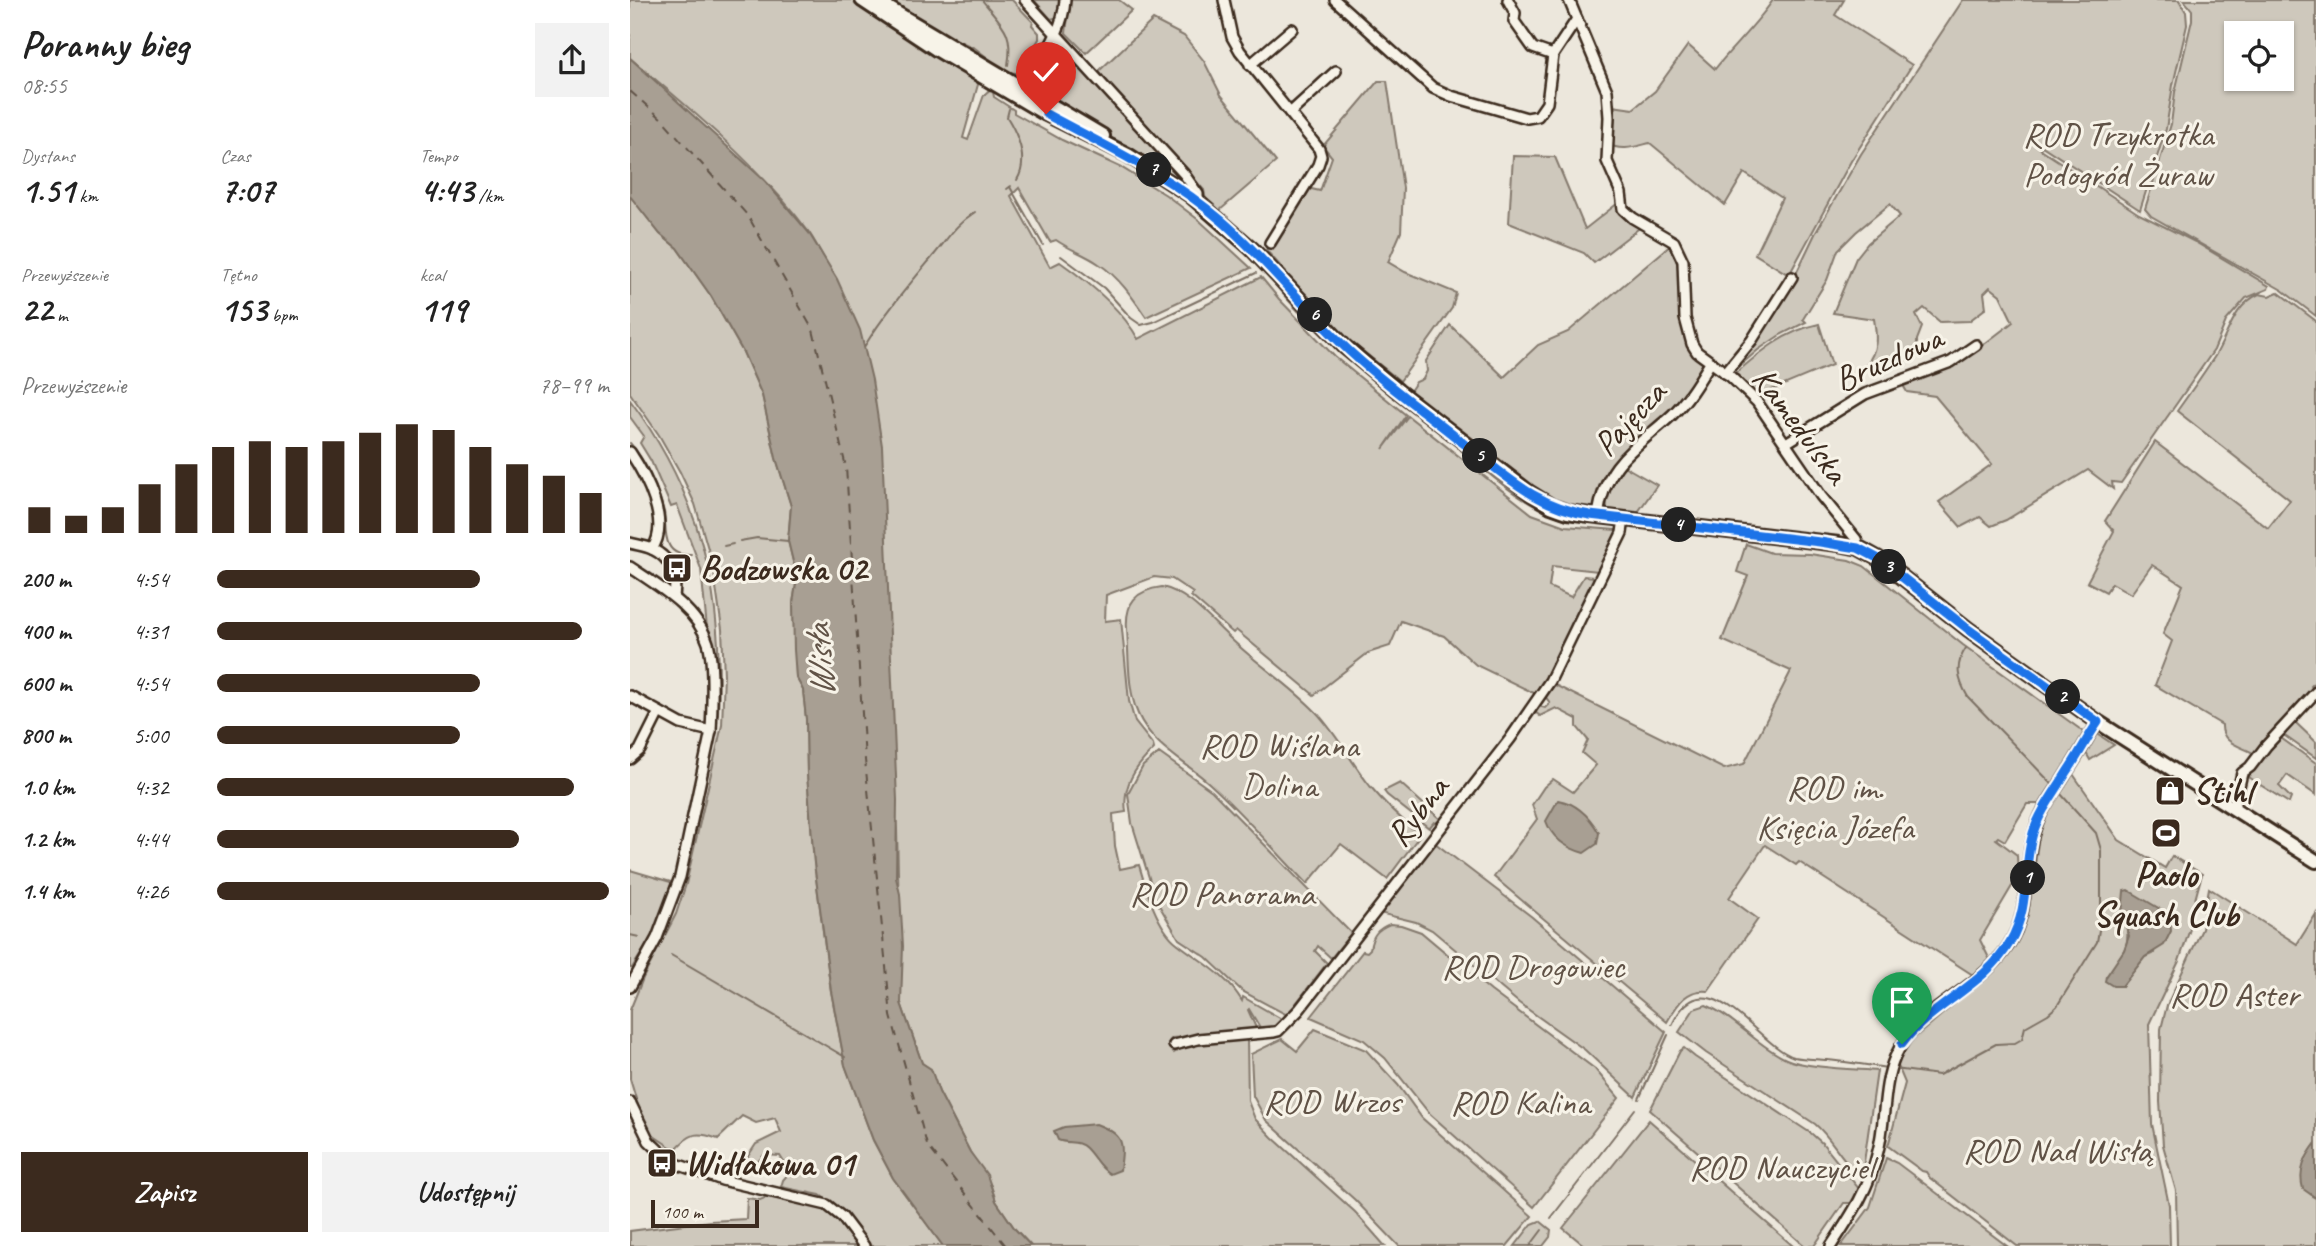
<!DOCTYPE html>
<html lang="pl">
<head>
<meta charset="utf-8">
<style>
	body { margin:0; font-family:Caveat,sans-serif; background:#f2f2f2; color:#222; height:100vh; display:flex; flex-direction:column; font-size:26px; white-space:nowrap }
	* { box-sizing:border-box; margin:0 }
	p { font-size:23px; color:#767676 }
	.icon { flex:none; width:38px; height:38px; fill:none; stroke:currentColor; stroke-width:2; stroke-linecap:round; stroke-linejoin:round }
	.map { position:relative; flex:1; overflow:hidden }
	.side { display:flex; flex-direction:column; background:#fff; width:630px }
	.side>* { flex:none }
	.controls { position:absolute; left:1594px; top:21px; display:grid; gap:14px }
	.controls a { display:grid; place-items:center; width:70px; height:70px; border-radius:0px; background:#fff; box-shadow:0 2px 5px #0004; font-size:35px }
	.scale { position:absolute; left:21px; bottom:18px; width:108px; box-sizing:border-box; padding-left:7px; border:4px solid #3b2a1e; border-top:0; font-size:19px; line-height:24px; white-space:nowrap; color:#3b2a1e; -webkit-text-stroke:5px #f7f3e8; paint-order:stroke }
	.pin { position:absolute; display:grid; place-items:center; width:60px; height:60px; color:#fff; margin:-72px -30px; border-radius:50% 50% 50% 0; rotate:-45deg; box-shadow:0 0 7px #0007 }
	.pin .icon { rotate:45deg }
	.km { position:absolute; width:35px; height:35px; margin:-18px; border-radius:50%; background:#222; color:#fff; font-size:19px; line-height:35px; text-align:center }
	.round { display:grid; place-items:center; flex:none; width:74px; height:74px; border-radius:0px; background:#f2f2f2 }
	.summary { display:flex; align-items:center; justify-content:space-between; height:119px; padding:0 21px }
	h1 { font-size:38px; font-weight:700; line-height:52px }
	.figures { display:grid; grid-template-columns:repeat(3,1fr); gap:10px; height:119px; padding:7px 21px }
	.figures div { display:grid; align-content:center }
	.figures b { font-size:35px; font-weight:700 }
	.figures small { font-size:19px; font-weight:400 }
	.figures p { font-size:19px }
	.chart { height:196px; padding:14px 21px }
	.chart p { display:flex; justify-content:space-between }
	.chart svg { width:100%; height:126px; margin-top:7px; stroke:#3b2a1e; stroke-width:6 }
	.action { display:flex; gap:14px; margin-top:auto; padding:14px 21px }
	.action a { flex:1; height:80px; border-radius:0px; background:#3b2a1e; color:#fff; font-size:28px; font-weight:700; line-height:80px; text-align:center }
	.action a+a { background:#f2f2f2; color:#222 }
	ul { padding:0 21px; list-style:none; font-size:23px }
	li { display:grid; grid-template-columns:112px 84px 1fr; align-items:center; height:52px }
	li i { height:18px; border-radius:9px; background:#3b2a1e }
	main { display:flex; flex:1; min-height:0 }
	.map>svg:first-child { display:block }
</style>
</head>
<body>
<main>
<section class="side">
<div class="summary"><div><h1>Poranny bieg</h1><p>08:55</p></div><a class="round"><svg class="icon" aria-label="share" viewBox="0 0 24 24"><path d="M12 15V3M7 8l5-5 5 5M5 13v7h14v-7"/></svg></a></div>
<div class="figures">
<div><p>Dystans</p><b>1.51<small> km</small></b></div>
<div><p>Czas</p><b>7:07</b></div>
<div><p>Tempo</p><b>4:43<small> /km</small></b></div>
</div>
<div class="figures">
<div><p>Przewyższenie</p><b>22<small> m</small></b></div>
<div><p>Tętno</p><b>153<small> bpm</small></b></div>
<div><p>kcal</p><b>119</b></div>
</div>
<div class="chart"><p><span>Przewyższenie</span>78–99 m</p>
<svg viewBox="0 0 160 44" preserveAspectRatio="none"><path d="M5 44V35M15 44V38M25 44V35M35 44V27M45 44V20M55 44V14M65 44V12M75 44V14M85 44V12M95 44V9M105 44V6M115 44V8M125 44V14M135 44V20M145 44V24M155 44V30"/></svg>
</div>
<ul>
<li><b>200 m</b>4:54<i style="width:67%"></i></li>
<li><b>400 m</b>4:31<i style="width:93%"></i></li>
<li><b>600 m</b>4:54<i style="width:67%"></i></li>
<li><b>800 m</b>5:00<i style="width:62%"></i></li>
<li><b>1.0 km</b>4:32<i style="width:91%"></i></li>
<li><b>1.2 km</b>4:44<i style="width:77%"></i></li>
<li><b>1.4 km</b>4:26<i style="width:100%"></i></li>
</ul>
<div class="action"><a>Zapisz</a><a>Udostępnij</a></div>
</section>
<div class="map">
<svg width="1686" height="1246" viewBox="0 0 1686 1246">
	<rect width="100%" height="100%" fill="#ece7dc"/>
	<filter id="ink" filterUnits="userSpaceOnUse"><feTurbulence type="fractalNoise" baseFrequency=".0143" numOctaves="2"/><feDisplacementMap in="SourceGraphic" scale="14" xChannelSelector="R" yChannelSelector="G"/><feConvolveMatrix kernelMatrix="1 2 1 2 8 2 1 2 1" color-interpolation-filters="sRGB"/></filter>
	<g filter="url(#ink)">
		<g fill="#cec8bc" stroke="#84796d" stroke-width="2" fill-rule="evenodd">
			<path d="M0 0H223L349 81 333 138 338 140 354 95 358 91 363 92 364 97 384 110V113L432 140 492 168 536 195 570 221 621 268 516 317C503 298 489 277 469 264 455 254 440 250 426 240L420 242 389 188 381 196 420 267 430 262C457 281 492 309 508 339L631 277 649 299 705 357 776 415 753 449 778 416 902 514 935 526 986 530 988 532 968 571 922 566 919 587 941 597 954 576 966 577 916 679 906 694 846 665 814 636 771 621 760 646 738 653 684 695 606 630 603 633 561 596 563 593 542 579 524 577 476 595 475 621 491 619 499 701 505 722 523 745 524 749C505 767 492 786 496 812L483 814 485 846 490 869 509 865C516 889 527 928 547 943 571 962 596 974 612 1001L613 997 655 1021 648 1027 632 1031 619 1009 618 1010 626 1028 622 1033 542 1038 538 1043 544 1053 561 1043 617 1038 618 1101 625 1119 642 1137 725 1212 755 1246H401L385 1229 366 1201 361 1186 340 1152 309 1092 301 1070 292 1063 271 1003 267 829 207 283C198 266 189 247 178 231 130 167 61 109 0 58Z"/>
			<polygon points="257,0 382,0 403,22 402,25 409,33 409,39 390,72 386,73 376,72 345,48 320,37"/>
			<polygon points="404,0 431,0 429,17 421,19"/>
			<polygon points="440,0 489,0 502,10 456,53 436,33"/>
			<path d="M1143 0H1214L1205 15 1282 65 1221 161 1159 275 1125 254 1152 198 1114 173 1095 205 1020 143C1007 146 990 152 979 144L982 106 1003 109 1025 91 1058 45 1085 69C1104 45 1126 25 1143 0Z"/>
			<path d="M1333 0H1549L1556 12 1557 25 1543 85 1536 129 1510 210 1412 146 1410 149 1509 214 1565 242 1639 286 1638 289 1616 298 1596 321 1584 350 1491 483 1482 482 1483 489 1458 470 1376 520 1361 526 1350 517 1331 527 1309 502 1362 464 1305 396 1277 392 1271 382 1332 361 1383 322 1370 295 1360 287 1354 293 1356 308 1339 321 1310 322 1294 308 1286 315 1292 327 1287 340V357L1240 369 1236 365C1248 350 1247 337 1244 319L1203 313 1226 258 1238 243 1270 216 1260 204 1226 232 1208 250 1197 280 1173 319 1176 322 1150 335 1128 350 1107 368 1105 367 1163 280 1185 234 1231 154Z"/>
			<path d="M1554 0H1686V316L1652 290 1521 216 1515 209 1541 124 1545 92 1562 20V10ZM1606 33H1652V79H1606Z"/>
			<polygon points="523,20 554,36 574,61 591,95 646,162 589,211 576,201 574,190 482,90 469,71"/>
			<polygon points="427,46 445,67 453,70 560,185 559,188 409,91 406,83"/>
			<polygon points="748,81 757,81 773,188 771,232 758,262 775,272 826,293 822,308 770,381 709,332 636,250 677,188 690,191 702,157 693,146"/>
			<polygon points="883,156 925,157 955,229 988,203 1012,226 964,263 954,253 879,223"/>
			<path d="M0 196 30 234 47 248 81 296 113 352 132 395 146 458 161 506 158 541 167 578 163 603 166 677 173 690 176 719 177 774 184 863 201 991 215 1065 243 1140 263 1178 313 1246H237L204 1205 190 1195 151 1187 153 1180 160 1172 150 1156 134 1155 119 1171 111 1167 126 1144 151 1132 145 1118 126 1123 112 1116 88 1139C66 1131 60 1133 45 1150L21 1134 10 1112 0 1079V1010L13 978 46 914 56 884 92 725 94 675 92 629 83 566 65 504 50 472 29 435 0 393Z"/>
			<path d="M1042 244 1051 278 1061 349 1073 363C1069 373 1065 384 1058 392 1024 434 978 449 964 507L958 511 932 505 901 487 780 391 786 382 793 379 797 371 796 361 820 325 874 377 908 345 938 332Z"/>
			<path d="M1648 292 1686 321V681L1681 686 1684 690 1627 755C1612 746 1591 744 1592 725L1525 685 1542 641 1533 634 1553 585 1522 565 1501 594 1482 583 1476 592 1457 582 1484 531 1475 521 1525 442 1638 528 1660 500 1547 411C1560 393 1573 374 1585 356 1599 333 1603 306 1629 294L1639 296Z"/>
			<path d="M1189 324 1202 365 1125 397 1104 375C1130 352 1155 331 1189 324Z"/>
			<path d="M0 400C72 497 94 595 88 714L86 717 71 569 47 505 41 507 21 461 10 443 14 436 0 417Z"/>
			<polygon points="992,465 1027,485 1008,512 977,509 976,497"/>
			<path d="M1116 544 1141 553 1180 554 1219 560 1234 566 1333 645 1454 732 1412 804H1397L1375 841 1368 837 1366 839 1387 855 1388 876 1350 940 1360 960 1343 975 1169 862 1166 865 1135 845 1099 898 1128 919 1078 991C1056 988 1047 1005 1037 1022L864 877 907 819 902 805 914 787 923 779 943 792 966 765 952 753 958 740 947 727V719L926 708 910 716 904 711 908 706 915 708 920 703 915 696 923 684 1094 769 1114 764 1161 671 1092 640 1118 576 1107 572Z"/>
			<path d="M532 587C559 593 580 620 600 638 627 664 660 685 686 712 707 734 721 762 740 786 755 804 772 820 790 835L757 879 711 844 677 884C645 851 614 815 580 784 555 761 523 747 508 714 497 689 499 656 497 629 495 603 506 590 532 587Z"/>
			<polygon points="1665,722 1686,742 1686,758 1652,734"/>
			<polygon points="1466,733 1484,745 1460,760 1456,753"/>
			<polygon points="1648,736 1686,763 1686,795 1657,775 1649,786 1661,798 1659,803 1613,774"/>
			<polygon points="529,753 582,791 721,933 701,958 688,946 685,951 697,963 657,1015 612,991 576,957 549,939 526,900 502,823 498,794 513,766"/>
			<path d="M1443 774 1489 840 1535 868 1542 856 1572 874 1563 907 1560 929 1549 961 1519 1024 1522 1124 1539 1205 1540 1246H1387L1300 1178 1296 1172 1292 1171 1258 1146 1275 1083 1267 1064 1276 1045 1362 972 1391 933 1398 915 1409 835 1417 814ZM1514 901 1530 909 1524 953 1515 957 1492 986 1476 977C1493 955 1505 941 1492 914Z"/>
			<polygon points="770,783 810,819 806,823 804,822 799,828 757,795 754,791"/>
			<polygon points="805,843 902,917 1036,1032 1005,1097 955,1050 889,1003 802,930 786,922 749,913 799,844"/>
			<polygon points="0,870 44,883 26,930 2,968 0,968"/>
			<polygon points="1579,888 1667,944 1686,914 1686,1143 1675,1160 1682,1196 1686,1198 1686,1246 1547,1246 1546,1191 1533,1145 1530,1102 1531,1029 1537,1005 1572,929"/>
			<path d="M760 924 771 925 791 932 861 991 965 1069 989 1098 904 1207 799 1113 755 1058 734 1040 681 1017 733 951 737 952 740 949C742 936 747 929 760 924Z"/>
			<path d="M1076 1005C1106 1018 1127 1046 1156 1059 1176 1068 1223 1069 1247 1071L1232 1176C1213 1164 1203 1139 1185 1124L1076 1053 1049 1032 1064 1009Z"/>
			<polygon points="685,1029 736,1050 768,1085 792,1118 902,1216 877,1246 769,1246 725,1200 636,1120 623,1096 621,1054 652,1039 667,1051"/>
			<polygon points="1054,1048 1065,1057 1182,1134 1193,1144 1229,1189 1230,1194 1224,1203 1214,1203 1184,1246 1175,1246 1020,1110 1050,1051"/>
			<polygon points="1019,1120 1163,1246 955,1246 933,1228"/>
			<polygon points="1256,1158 1267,1163 1377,1246 1211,1246 1240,1207"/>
			<polygon points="137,1197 191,1206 211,1223 229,1246 0,1246 0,1231 80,1221 116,1219 117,1198 130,1200"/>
			<polygon points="910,1221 921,1230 920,1237 913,1246 885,1246 902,1224"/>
		</g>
		<g fill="#a89f93" stroke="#7c7064" stroke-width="2">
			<polygon points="0,58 135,181 179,233 207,279 230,330 242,380 252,446 267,800 266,878 270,894 273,946 271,1003 292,1063 301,1069 309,1092 340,1152 357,1175 366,1201 385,1229 401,1246 313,1246 263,1178 243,1140 215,1065 201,991 184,863 177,774 176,719 173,690 166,677 164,650 163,603 167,578 158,541 161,506 146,458 132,395 113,352 81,296 47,248 30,234 0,196"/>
			<path d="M928 800C946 803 960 817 969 833L967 844 954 853C936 848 922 838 916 821Z"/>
			<polygon points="1498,890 1530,909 1540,920 1541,931 1534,945 1515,957 1492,986 1483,986 1475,981 1476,977 1494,950 1499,936 1492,914 1494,891"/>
			<path d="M466 1124C494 1135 494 1141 490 1170L480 1174C469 1168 465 1157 456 1148 449 1140 437 1144 428 1140L424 1131 434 1127Z"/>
			<path d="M1686 1143V1198L1673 1189C1668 1171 1675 1157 1686 1143Z"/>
		</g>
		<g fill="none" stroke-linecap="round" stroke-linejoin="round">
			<g stroke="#7c7064" stroke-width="2">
				<path d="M352 0C372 25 384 31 378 65"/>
				<path d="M379 109 377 117C388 135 399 160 387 180"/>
				<polyline points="380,187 413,245"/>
				<polyline points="377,189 381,186"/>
				<polyline points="431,256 474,288 501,318 511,325 523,322 626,273"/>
				<path d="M633 269C682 336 750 385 814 436 850 465 901 517 948 521"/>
				<path d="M234 347C254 314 279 285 304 255 319 237 325 225 345 212"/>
				<polyline points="752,370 768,382"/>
				<polyline points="778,391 787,398"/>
				<path d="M0 443C16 461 28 489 34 512 36 522 34 535 39 545 43 554 53 555 62 555"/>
				<polyline points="982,511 996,513"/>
				<polyline points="110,541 127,538 158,541"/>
				<polyline points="94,546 103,544"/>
				<path d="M1336 648C1324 666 1328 680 1338 697L1422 784"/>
				<polyline points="0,935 9,937"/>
				<polyline points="41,955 215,1057"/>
				<path d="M1042 1025C1075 952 1128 1046 1164 1057 1174 1059 1187 1059 1197 1060 1217 1062 1237 1065 1257 1068"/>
				<polyline points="1265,1069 1309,1075 1366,1044 1385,1043 1392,1039 1395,1027 1418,1014 1427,1006 1467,942 1471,918 1471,850 1466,833 1430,793"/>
				<polyline points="1009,1099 1038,1035"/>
				<polyline points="921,1218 1005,1109"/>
				<polyline points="900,1246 912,1230"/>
			</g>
			<polyline stroke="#615347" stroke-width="2" stroke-dasharray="9 7" stroke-linecap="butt" points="0,91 31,118 118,216 183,330 216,467 235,760 261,1016 297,1145 376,1246"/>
			<g stroke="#3b2a1e" stroke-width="14">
				<g id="minor">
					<polyline points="395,0 554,174 568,194 568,202"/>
					<polyline points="594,0 602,37 610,51 689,149 691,156 688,165 640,243"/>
					<polyline points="705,0 803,88 821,96 897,118 908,116 917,103 923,55 947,19"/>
					<polyline points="878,0 885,13 884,21 903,48 923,55"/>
					<polyline points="939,0 977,91 979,117 977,161 991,193 993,209 1003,218 1044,242 1053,261 1055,318 1062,344 1067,352 1100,376 1127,402 1191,496 1226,539 1229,548"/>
					<polyline points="620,65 662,29"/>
					<path d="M392 93C408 62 433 35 435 0"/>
					<polyline points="660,113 706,71"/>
					<polyline points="1095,373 1122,340 1162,277"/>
					<polyline points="1156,443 1235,394 1321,362 1346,345"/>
					<path d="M0 452C16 476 41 523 22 549"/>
					<path d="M968 516C975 462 1006 448 1042 415 1058 400 1069 381 1080 363"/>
					<path d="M0 543C7 545 16 546 22 549 43 559 47 576 44 597"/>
					<path d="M0 567C28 586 67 608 78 643 84 662 82 710 81 731L50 877 27 938 0 987"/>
					<polyline points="0,696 51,724 81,731"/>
					<polyline points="0,759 10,750 29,712"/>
					<polyline points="1604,808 1612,773 1620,767 1636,746 1686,692"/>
					<polyline points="544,1045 568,1039 644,1032 648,1031 669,1010 880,739 920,681 992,533 994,519"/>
					<polyline points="0,1102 19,1141 41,1162 92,1180 197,1205 212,1217 234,1246"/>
					<path d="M1201 1246C1221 1216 1240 1187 1248 1151 1256 1121 1252 1087 1265 1057 1287 1007 1349 991 1378 946 1402 909 1392 871 1404 833 1410 810 1425 792 1437 772 1448 756 1457 739 1468 722"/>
				</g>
			</g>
			<g stroke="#3b2a1e" stroke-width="18">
				<g id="secondary">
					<polyline points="232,0 306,49 416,114 498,155 560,195 622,249 715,347 768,391 900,493 921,506 938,512 960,515 1209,544 1229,548 1249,559 1338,629 1468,722 1686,861"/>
					<polyline points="248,2 473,136"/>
				</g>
			</g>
			<use href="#minor" stroke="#f7f3e8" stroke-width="9"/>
			<use href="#secondary" stroke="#f7f3e8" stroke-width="12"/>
		</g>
	</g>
	<g fill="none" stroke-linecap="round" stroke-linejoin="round" filter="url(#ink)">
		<g stroke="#fff" stroke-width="14">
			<path id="route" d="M416 114C477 147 539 175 592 221 636 259 672 306 714 346 750 381 794 411 833 443 875 475 906 507 960 515L1190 542 1228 548 1249 559 1338 629 1468 722C1457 738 1448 756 1437 772 1425 792 1410 811 1403 833 1392 870 1401 906 1380 942 1355 986 1301 1004 1272 1044"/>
		</g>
		<use href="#route" stroke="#1a73e8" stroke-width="9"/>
	</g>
	<defs>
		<g id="bus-square" transform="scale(1.575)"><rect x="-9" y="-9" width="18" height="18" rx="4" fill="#3b2a1e" stroke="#f7f3e8"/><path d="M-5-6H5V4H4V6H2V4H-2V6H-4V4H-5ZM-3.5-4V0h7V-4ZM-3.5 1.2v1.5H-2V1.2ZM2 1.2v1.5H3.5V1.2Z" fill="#fff"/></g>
		<g id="shop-square" transform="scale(1.575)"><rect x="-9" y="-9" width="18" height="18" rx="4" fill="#3b2a1e" stroke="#f7f3e8"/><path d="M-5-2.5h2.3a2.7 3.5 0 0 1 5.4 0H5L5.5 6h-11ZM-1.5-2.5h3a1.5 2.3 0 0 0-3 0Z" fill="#fff"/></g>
		<g id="stadium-square" transform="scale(1.575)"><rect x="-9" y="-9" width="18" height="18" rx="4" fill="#3b2a1e" stroke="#f7f3e8"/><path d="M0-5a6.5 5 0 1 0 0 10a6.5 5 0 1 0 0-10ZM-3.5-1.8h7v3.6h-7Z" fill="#fff"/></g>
	</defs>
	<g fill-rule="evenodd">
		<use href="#bus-square" x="47" y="568"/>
		<use href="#shop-square" x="1540" y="791"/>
		<use href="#stadium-square" x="1536" y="833"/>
		<use href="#bus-square" x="32" y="1163"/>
	</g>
	<g text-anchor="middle" stroke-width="6" stroke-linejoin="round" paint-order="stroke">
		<g font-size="35" fill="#605246" stroke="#f7f3e8">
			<text x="1488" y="146">ROD Trzykrotka<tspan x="1488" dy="40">Podogród Żuraw</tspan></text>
			<text x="649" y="757">ROD Wiślana<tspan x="649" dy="40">Dolina</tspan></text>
			<text x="1205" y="799">ROD im.<tspan x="1205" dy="40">Księcia Józefa</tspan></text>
			<text x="592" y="905">ROD Panorama</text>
			<text x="903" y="978">ROD Drogowiec</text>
			<text x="1604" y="1006">ROD Aster</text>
			<text x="702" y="1113">ROD Wrzos</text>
			<text x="890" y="1114">ROD Kalina</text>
			<text x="1427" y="1162">ROD Nad Wisłą</text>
			<text x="1151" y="1179">ROD Nauczyciel</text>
		</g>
		<g font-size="35" fill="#3b2a1e" stroke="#f7f3e8">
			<text transform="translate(1258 358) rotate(-24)" y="12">Bruzdowa</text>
			<text transform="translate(999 418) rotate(-47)" y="12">Pajęcza</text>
			<text transform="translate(1171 425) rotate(53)" y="12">Kamedulska</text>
			<text transform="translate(787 811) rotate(-52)" y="12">Rybna</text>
		</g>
		<g font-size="35" font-weight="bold" fill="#3b2a1e" stroke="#f7f3e8" text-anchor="start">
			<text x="70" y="580">Bodzowska 02</text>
			<text x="1563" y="803">Stihl</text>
			<text x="1536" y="886" text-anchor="middle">Paolo<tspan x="1536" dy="40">Squash Club</tspan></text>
			<text x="55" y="1175">Widłakowa 01</text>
		</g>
		<g font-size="37" font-style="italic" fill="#615347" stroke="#f7f3e8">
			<text transform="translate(189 661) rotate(-94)" y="13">Wisła</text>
		</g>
	</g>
</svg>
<div class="controls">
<a><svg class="icon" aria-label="locate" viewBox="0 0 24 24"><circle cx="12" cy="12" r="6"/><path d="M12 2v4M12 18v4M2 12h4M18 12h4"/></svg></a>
</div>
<div class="scale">100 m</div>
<div class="pin" style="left:1272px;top:1044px;background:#1e9e55"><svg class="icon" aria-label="arrive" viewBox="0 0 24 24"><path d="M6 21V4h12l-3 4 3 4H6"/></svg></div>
<div class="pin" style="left:416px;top:114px;background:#d93025"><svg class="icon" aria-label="check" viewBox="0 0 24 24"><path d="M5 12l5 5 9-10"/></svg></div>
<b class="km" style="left:1398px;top:878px">1</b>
<b class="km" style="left:1433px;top:697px">2</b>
<b class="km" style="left:1259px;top:567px">3</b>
<b class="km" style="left:1049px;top:525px">4</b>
<b class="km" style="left:850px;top:456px">5</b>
<b class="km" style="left:685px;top:315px">6</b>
<b class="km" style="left:524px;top:170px">7</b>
</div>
</main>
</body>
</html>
